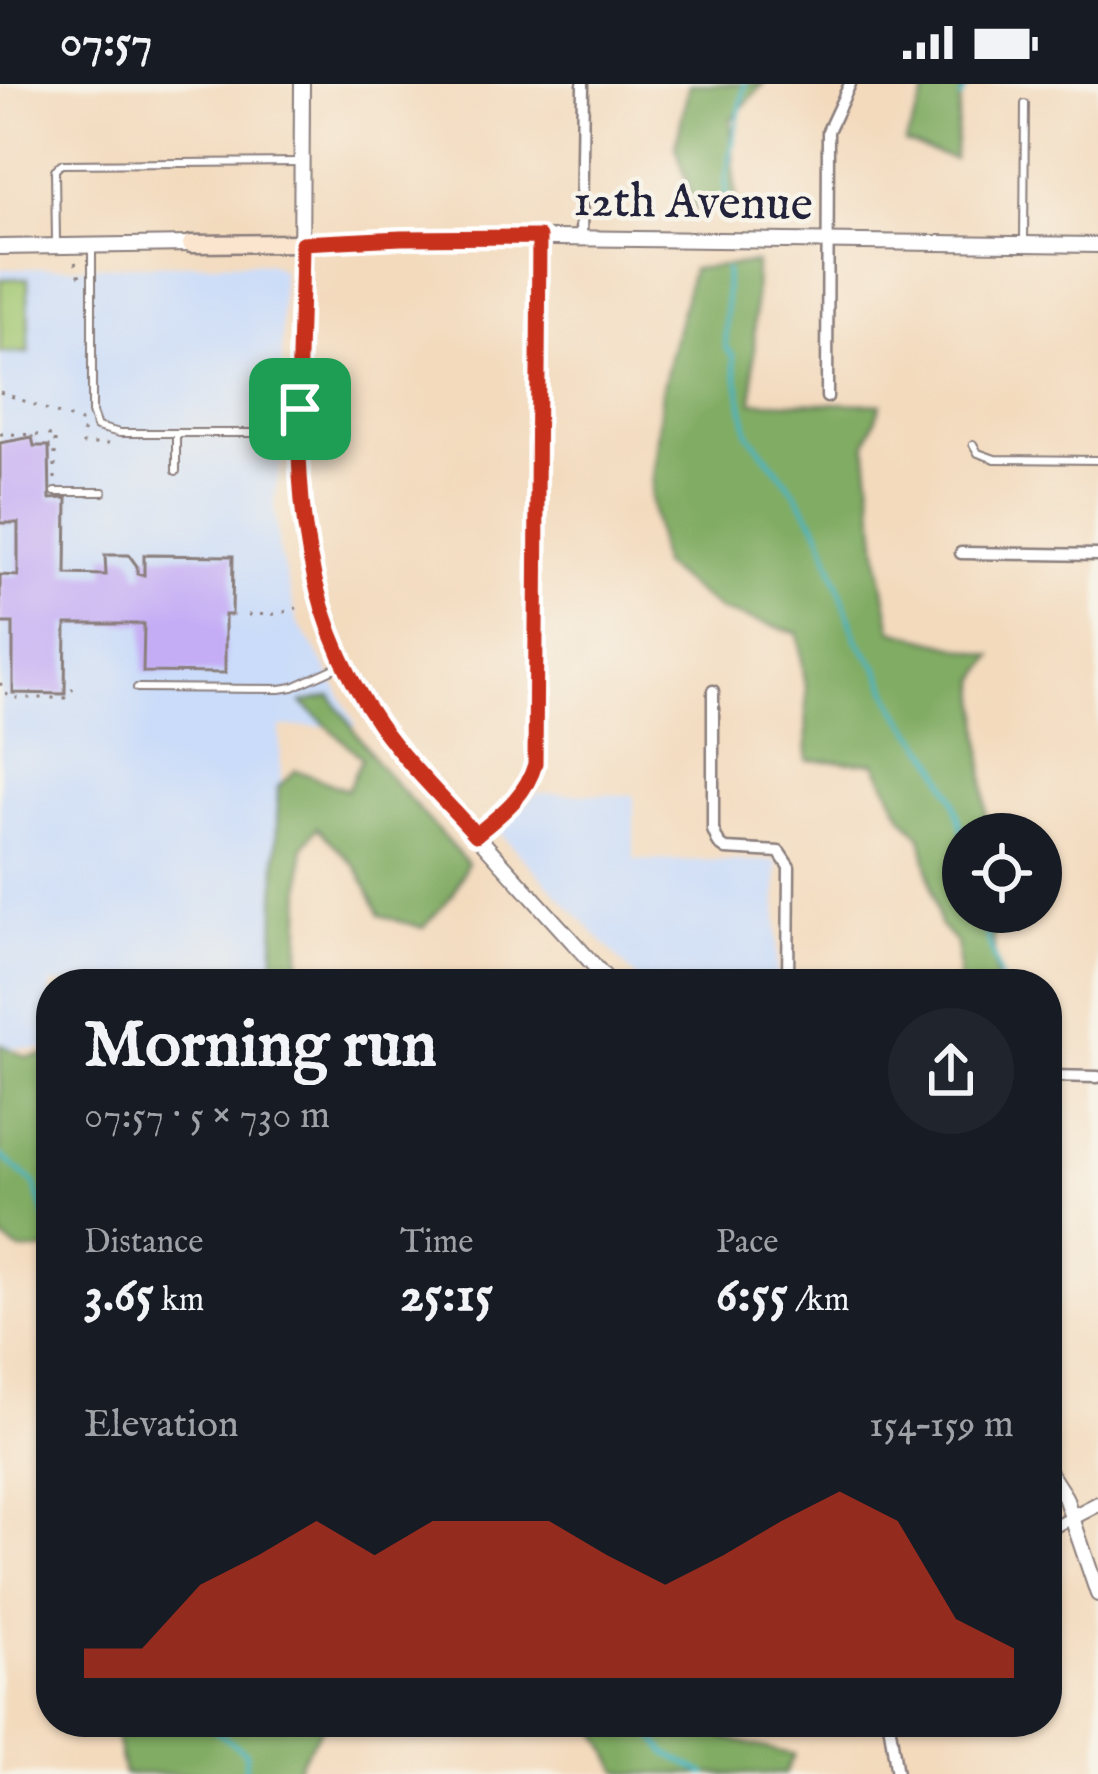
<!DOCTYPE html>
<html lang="en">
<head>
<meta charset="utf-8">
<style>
	body { margin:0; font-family:"IM FELL English",serif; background:#20242c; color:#f1f3f6; height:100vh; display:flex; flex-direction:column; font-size:45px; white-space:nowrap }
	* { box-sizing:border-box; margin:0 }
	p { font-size:39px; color:#9ea1a6 }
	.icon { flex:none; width:66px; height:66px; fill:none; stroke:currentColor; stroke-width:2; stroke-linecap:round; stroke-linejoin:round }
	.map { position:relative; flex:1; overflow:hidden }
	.details { position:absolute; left:36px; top:885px; width:1026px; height:768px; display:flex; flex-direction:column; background:#171b24; border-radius:48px; box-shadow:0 3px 9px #0004 }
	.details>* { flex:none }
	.fabs { position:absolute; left:942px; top:729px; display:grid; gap:24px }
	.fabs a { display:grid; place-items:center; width:120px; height:120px; border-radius:50%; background:#171b24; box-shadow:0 3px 9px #0004; font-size:60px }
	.pin { position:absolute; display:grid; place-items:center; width:102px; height:102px; color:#fff; margin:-51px; border-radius:24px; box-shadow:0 6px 18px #0006 }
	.round { display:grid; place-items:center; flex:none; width:126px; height:126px; border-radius:63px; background:#20242c }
	.summary { display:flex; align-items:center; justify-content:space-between; height:204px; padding:0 48px }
	h1 { font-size:66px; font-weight:800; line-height:90px }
	.stats { display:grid; grid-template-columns:repeat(3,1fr); gap:18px; height:204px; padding:12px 48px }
	.stats div { display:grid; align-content:center }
	.stats b { font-size:51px; font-weight:800 }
	.stats small { font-size:33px; font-weight:400 }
	.stats p { font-size:33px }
	.chart { height:336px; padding:24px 48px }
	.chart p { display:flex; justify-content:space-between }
	.chart svg { width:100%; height:216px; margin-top:12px; fill:#c8321e; opacity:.7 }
	.status { display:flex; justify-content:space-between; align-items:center; height:84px; padding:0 60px; background:#171b24; direction:ltr }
	.status svg { height:33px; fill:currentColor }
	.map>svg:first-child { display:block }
</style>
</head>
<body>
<div class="status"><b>07:57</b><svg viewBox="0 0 49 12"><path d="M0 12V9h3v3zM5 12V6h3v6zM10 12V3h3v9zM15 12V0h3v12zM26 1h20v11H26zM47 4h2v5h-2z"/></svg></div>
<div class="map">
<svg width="1098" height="1690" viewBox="0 0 1098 1690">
	<rect width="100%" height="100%" fill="#f7f3e8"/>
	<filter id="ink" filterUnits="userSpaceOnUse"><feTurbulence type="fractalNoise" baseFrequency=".00833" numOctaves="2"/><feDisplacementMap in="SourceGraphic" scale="24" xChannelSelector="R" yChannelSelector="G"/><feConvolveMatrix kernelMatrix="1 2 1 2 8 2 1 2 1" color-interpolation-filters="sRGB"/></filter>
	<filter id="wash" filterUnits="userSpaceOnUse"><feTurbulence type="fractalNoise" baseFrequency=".004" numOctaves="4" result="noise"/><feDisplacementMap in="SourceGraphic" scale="48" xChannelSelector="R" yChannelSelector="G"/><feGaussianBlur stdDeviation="2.7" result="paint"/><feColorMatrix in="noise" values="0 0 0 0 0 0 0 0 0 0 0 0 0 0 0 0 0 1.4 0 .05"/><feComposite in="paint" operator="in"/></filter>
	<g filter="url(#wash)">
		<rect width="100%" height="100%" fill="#f3dabd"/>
		<g fill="#cadcf9">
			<polygon points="252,178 269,179 282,186 282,374 274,416 279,466 298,540 316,566 357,642 280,643 284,900 51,900 51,965 0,963 0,185"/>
			<polygon points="537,709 634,711 634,776 777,777 777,900 642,900 498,747"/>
		</g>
		<polygon fill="#a2c772" stroke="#627456" stroke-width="3" points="28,194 29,269 0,269 0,195"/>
		<g fill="#81ac64" stroke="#526750" stroke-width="3">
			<polygon points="689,0 763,0 731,36 736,126 695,125 676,62"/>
			<polygon points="929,0 962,0 954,75 905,59"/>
			<polygon points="756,179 753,318 881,320 866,360 880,482 892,546 993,572 978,595 987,750 963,750 963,828 992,828 996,900 959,900 957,860 940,841 921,753 902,732 875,679 807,676 806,604 798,549 721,527 661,481 651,412 662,307 692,185"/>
			<polygon points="331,612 377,679 467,779 454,809 423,844 380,831 357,784 317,743 303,763 299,900 273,900 278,703 296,686 347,706 362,674 302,619"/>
			<polygon points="0,960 26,973 51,970 51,1166 20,1167 0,1153"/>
			<polygon points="113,1638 325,1638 293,1690 124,1690"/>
			<polygon points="576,1638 721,1638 725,1654 794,1671 785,1690 631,1690 619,1687 596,1646"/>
		</g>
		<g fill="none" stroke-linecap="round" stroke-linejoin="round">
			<g stroke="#46b4c1" stroke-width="4.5">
				<polyline points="961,14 969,0"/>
				<polyline points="726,122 726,93 745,0"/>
				<polyline points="726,186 726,263 733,271 748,349 795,408 820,448 857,556 877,583 897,626 935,676 953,714 963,750"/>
				<polyline points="980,828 1002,900"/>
				<polyline points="0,1071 35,1100 47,1139 51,1141"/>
				<polyline points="204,1638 246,1669 245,1690"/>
				<polyline points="643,1638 666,1669 706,1690"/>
			</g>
		</g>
		<g id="blocks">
			<polygon fill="#c5adf5" points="32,353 34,362 49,362 50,415 67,414 66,490 106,491 105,471 129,471 137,482 137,490 144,491 144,471 233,472 232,531 225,531 225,589 143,588 144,540 66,540 65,610 13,609 13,539 0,539 0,491 18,492 18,439 0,439 0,359"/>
		</g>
	</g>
	<g filter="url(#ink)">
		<use href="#blocks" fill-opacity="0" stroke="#8a7e7c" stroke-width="3"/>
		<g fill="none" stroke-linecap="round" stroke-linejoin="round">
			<g stroke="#8a7e7c" stroke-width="10">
				<g id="service">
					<polyline points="56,158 55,86 61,80 302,78"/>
					<polyline points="1024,159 1025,20"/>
					<polyline points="92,165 92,329 97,343 120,349 300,349"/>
					<polyline points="176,349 176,387"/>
					<polyline points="973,360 978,369 995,375 1098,376"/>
					<polyline points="55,408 103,408"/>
					<polyline points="137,604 280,605 293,603 344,580"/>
				</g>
			</g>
			<g stroke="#8a7e7c" stroke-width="15">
				<g id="minor">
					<polyline points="581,154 583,0"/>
					<polyline points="827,313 828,47 850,0"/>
					<polyline points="961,469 1098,471"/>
					<polyline points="713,607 713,746 719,760 726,765 779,768 789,783 788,900"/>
					<path d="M476 751C500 731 526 712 535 680L540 153"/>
					<polyline points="1047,992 1098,993"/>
					<polyline points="1047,1447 1071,1434"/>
					<polyline points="889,1638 897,1690"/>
				</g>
			</g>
			<g stroke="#8a7e7c" stroke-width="18">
				<g id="tertiary">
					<path d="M302 0 300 411C307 509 343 593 403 670L611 900"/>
					<polyline points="302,159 479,153 1098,161"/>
					<polyline points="0,163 191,160"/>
					<polyline points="1047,1385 1065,1413 1098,1510"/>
					<polyline points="1071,1434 1098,1420"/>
				</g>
			</g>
			<g stroke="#8a7e7c" stroke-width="21">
				<polyline id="secondary" points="191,160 302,159"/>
			</g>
			<g stroke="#8a7e7c" stroke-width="3" stroke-dasharray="3 9" stroke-linecap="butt">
				<polyline points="75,178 80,193"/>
				<polyline points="0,308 83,339 83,360 116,360"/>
				<polyline points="0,350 55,351 55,396"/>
				<polyline points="248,531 278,530 297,524"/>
				<polyline points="0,599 9,614 65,614 73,604"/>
			</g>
			<use href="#service" stroke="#fff" stroke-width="6"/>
			<use href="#minor" stroke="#fff" stroke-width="10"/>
			<use href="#tertiary" stroke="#fff" stroke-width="14"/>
			<use href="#secondary" stroke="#fbe5cf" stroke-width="16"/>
		</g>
	</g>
	<g fill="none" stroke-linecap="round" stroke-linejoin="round" filter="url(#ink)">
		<g stroke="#fff" stroke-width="24">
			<path id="route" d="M539 153 535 680C526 712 501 730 476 751 443 714 407 680 379 640 276 494 300 326 302 159L401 154Z"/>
		</g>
		<use href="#route" stroke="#c8321e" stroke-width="15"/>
	</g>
	<g text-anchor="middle" stroke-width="9" stroke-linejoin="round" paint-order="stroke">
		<g font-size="48" fill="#22223b" stroke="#f7f3e8">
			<text transform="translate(693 116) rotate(1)" y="17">12th Avenue</text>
		</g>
	</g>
</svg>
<div class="fabs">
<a><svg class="icon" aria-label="locate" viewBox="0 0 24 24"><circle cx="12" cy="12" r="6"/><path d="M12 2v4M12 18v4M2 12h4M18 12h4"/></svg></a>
</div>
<div class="pin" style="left:300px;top:325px;background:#1e9e55"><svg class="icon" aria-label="arrive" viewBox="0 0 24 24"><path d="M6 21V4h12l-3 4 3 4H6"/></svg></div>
<section class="details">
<div class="summary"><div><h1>Morning run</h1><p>07:57 · 5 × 730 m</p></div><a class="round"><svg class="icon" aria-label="share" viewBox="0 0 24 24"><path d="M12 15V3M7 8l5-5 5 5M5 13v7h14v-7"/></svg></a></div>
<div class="stats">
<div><p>Distance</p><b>3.65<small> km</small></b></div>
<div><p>Time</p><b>25:15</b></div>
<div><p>Pace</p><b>6:55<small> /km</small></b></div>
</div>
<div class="chart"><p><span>Elevation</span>154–159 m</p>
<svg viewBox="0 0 160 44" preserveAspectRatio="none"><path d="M0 44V38L10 38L20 25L30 19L40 12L50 19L60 12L70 12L80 12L90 19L100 25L110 19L120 12L130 6L140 12L150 32L160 38V44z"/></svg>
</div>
</section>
</div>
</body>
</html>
